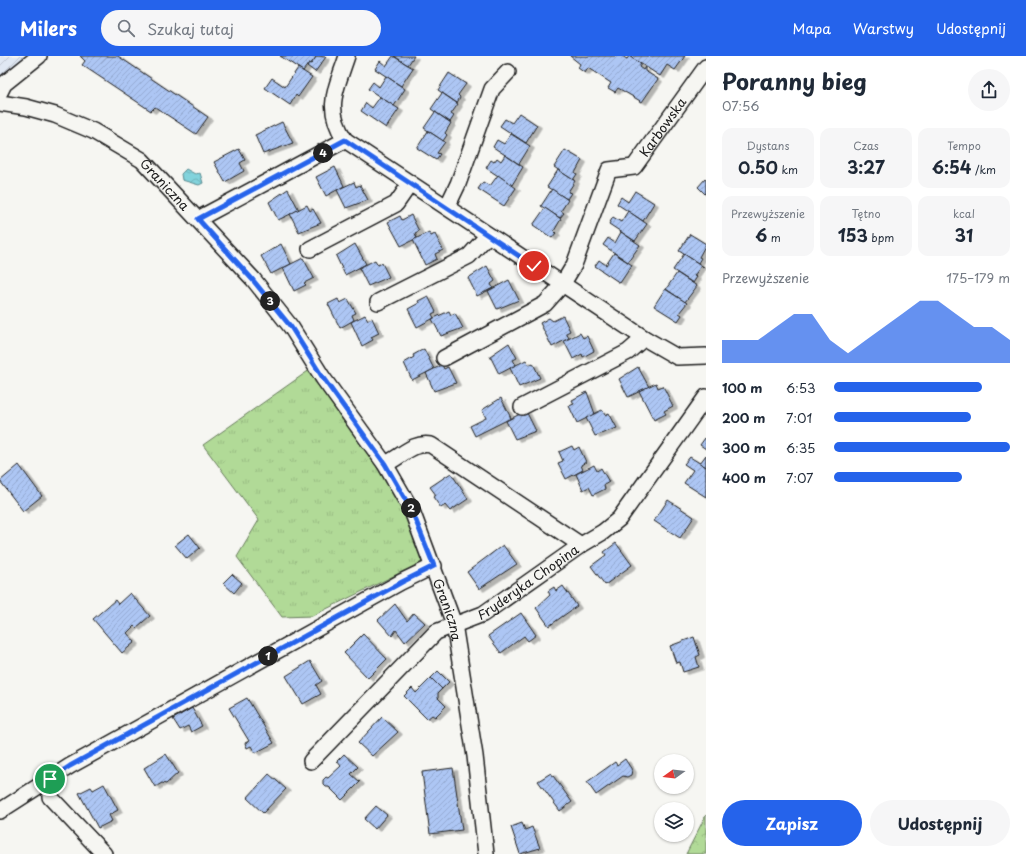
<!DOCTYPE html>
<html lang="pl">
<head>
<meta charset="utf-8">
<style>
	body { margin:0; font-family:"Playpen Sans",sans-serif; background:#f6f6f7; color:#1f2937; height:100vh; display:flex; flex-direction:column; font-size:15px; white-space:nowrap }
	* { box-sizing:border-box; margin:0 }
	p { font-size:13px; color:#747a83 }
	.icon { flex:none; width:22px; height:22px; fill:none; stroke:currentColor; stroke-width:2; stroke-linecap:round; stroke-linejoin:round }
	.map { position:relative; flex:1; overflow:hidden }
	.details { display:flex; flex-direction:column; background:#fff; width:320px }
	.details>* { flex:none }
	.needle { width:26px; rotate:255deg }
	.tools { position:absolute; left:654px; top:698px; display:grid; gap:8px }
	.tools a { display:grid; place-items:center; width:40px; height:40px; border-radius:50%; background:#fff; box-shadow:0 1px 3px #0004; font-size:20px }
	.pin { position:absolute; display:grid; place-items:center; width:34px; height:34px; color:#fff; margin:-17px; border:2px solid #fff; border-radius:50%; box-shadow:0 1px 4px #0007 }
	.km { position:absolute; width:20px; height:20px; margin:-10px; border-radius:50%; background:#222; color:#fff; font-size:11px; line-height:20px; text-align:center }
	.round { display:grid; place-items:center; flex:none; width:42px; height:42px; border-radius:21px; background:#f6f6f7 }
	.headline { display:flex; align-items:center; justify-content:space-between; height:68px; padding:0 16px }
	h1 { font-size:22px; font-weight:700; line-height:30px }
	.metrics { display:grid; grid-template-columns:repeat(3,1fr); gap:6px; height:68px; padding:4px 16px }
	.metrics div { display:grid; align-content:center; border-radius:10px; background:#f6f6f7; text-align:center }
	.metrics b { font-size:17px; font-weight:700 }
	.metrics small { font-size:11px; font-weight:400 }
	.metrics p { font-size:11px }
	.chart { height:112px; padding:8px 16px }
	.chart p { display:flex; justify-content:space-between }
	.chart svg { width:100%; height:72px; margin-top:4px; fill:#2563eb; opacity:.7 }
	.action { display:flex; gap:8px; margin-top:auto; padding:8px 16px }
	.action a { flex:1; height:46px; border-radius:24px; background:#2563eb; color:#fff; font-size:16px; font-weight:700; line-height:46px; text-align:center }
	.action a+a { background:#f6f6f7; color:#1f2937 }
	ul { padding:0 16px; list-style:none; font-size:13px }
	li { display:grid; grid-template-columns:64px 48px 1fr; align-items:center; height:30px }
	li i { height:10px; border-radius:5px; background:#2563eb }
	header { display:flex; align-items:center; gap:24px; box-sizing:border-box; height:56px; padding:0 20px; background:#2563eb; color:#fff }
	header strong { font-size:19px }
	nav { display:flex; gap:22px; margin-inline-start:auto; font-size:14px }
	.search { width:280px; height:36px; background:#f6f6f7; display:flex; align-items:center; gap:10px; box-sizing:border-box; padding:0 14px; border-radius:22px; color:#747a83; font-size:15px }
	main { display:flex; flex:1; min-height:0 }
	.map>svg:first-child { display:block }
</style>
</head>
<body>
<header>
<strong>Milers</strong>
<div class="search"><svg class="icon" aria-label="search" viewBox="0 0 24 24"><circle cx="10" cy="10" r="6"/><path d="M15 15l6 6"/></svg>Szukaj tutaj</div>
<nav><a>Mapa</a><a>Warstwy</a><a>Udostępnij</a></nav>
</header>
<main>
<div class="map">
<svg width="706" height="798" viewBox="0 0 706 798">
	<defs>
		<pattern id="industrial-furrows" width="10" height="10" patternUnits="userSpaceOnUse"><rect width="10" height="10" fill="#e0e8f3"/><path d="M-1 1l2-2M0 10L10 0M9 11l2-2" fill="none" stroke="#c0c6d0"/></pattern>
		<pattern id="grass-tufts" width="24" height="20" patternUnits="userSpaceOnUse"><rect width="24" height="20" fill="#b1da97"/><path d="M3 7l-1-3M5 7V3M7 7l1-3M15 17l-1-3M17 17v-4M19 17l1-3" fill="none" stroke="#98ba82"/></pattern>
		<pattern id="forest-crowns" width="20" height="18" patternUnits="userSpaceOnUse"><rect width="20" height="18" fill="#b1da97"/><path d="M2 6a3 3 0 1 1 6 0M12 15a3 3 0 1 1 6 0" fill="none" stroke="#98ba82"/></pattern>
		<pattern id="water-waves" width="16" height="10" patternUnits="userSpaceOnUse"><rect width="16" height="10" fill="#82d3dc"/><path d="M0 5q4-4 8 0t8 0" fill="none" stroke="#70b5bc"/></pattern>
		<pattern id="building-hatch" width="6" height="6" patternUnits="userSpaceOnUse"><rect width="6" height="6" fill="#adc6f4"/><path d="M-1 1l2-2M0 6l6-6M5 7l2-2" fill="none" stroke="#94aad1"/></pattern>
		<filter id="shadow"><feDropShadow dx="4.5" dy="2.5" stdDeviation="0" flood-color="#0004"/></filter>
	</defs>
	<rect width="100%" height="100%" fill="#f6f6f2"/>
	<filter id="ink" filterUnits="userSpaceOnUse"><feTurbulence type="fractalNoise" baseFrequency=".025" numOctaves="2"/><feDisplacementMap in="SourceGraphic" scale="8" xChannelSelector="R" yChannelSelector="G"/><feConvolveMatrix kernelMatrix="1 2 1 2 8 2 1 2 1" color-interpolation-filters="sRGB"/></filter>
	<g filter="url(#ink)">
		<polygon fill="url(#industrial-furrows)" points="0,0 29,0 0,21"/>
		<polygon fill="url(#grass-tufts)" stroke="#667b5a" points="311,313 384,413 428,503 312,560 282,561 237,501 259,464 203,389"/>
		<polygon fill="url(#forest-crowns)" stroke="#667b5a" points="706,759 706,798 686,798"/>
		<polygon fill="url(#water-waves)" stroke="#598a8f" points="186,113 195,118 200,117 203,127 199,129 182,124 181,118"/>
		<g fill="url(#building-hatch)" stroke="#1c1c1c" filter="url(#shadow)">
			<polygon points="80,0 118,0 208,61 196,78 155,51 151,55 82,9 85,5"/>
			<polygon points="280,0 317,0 311,8 309,7 303,15"/>
			<polygon points="317,0 326,1 315,16 307,10 309,7 311,8"/>
			<polygon points="393,0 413,12 401,30 375,13 380,5 386,10"/>
			<polygon points="394,0 414,0 408,9"/>
			<polygon points="570,0 622,0 627,3 629,0 641,8 639,11 643,14 645,11 645,15 658,23 642,46 618,32 615,36 608,32 611,27 588,12 585,17 578,12 580,8"/>
			<polygon points="629,0 685,0 675,14 667,9 660,20"/>
			<polygon points="298,12 312,21 298,41 296,39 290,49 265,32 272,22 285,31"/>
			<polygon points="449,17 466,28 458,39 460,41 457,47 438,34"/>
			<polygon points="386,20 405,33 394,50 368,33 373,26 379,31"/>
			<polygon points="442,37 458,48 451,58 454,60 450,66 431,53"/>
			<polygon points="380,41 399,53 386,72 361,55 366,47 372,52"/>
			<polygon points="435,56 451,67 445,77 447,79 443,85 424,72"/>
			<polygon points="519,57 537,69 526,87 500,70 505,63 512,67"/>
			<polygon points="282,66 293,87 263,98 255,79"/>
			<polygon points="428,75 445,86 437,97 440,98 436,104 417,92"/>
			<polygon points="511,78 530,90 519,108 493,91 497,84 504,88"/>
			<polygon points="239,93 245,104 240,107 244,115 225,126 214,106"/>
			<polygon points="565,94 582,104 575,117 577,118 573,124 554,111"/>
			<polygon points="505,99 523,111 512,129 486,112 491,104 494,106 497,102 501,105"/>
			<polygon points="335,111 344,130 326,140 316,121"/>
			<polygon points="558,114 575,125 568,136 571,137 567,143 547,131"/>
			<polygon points="498,119 516,132 504,150 478,133 483,126 490,130"/>
			<polygon points="705,123 706,124 706,139 698,131"/>
			<polygon points="354,126 356,131 360,129 368,144 346,152 337,134"/>
			<polygon points="288,133 299,154 278,164 269,146"/>
			<polygon points="552,133 568,144 561,155 564,157 560,162 541,150"/>
			<polygon points="635,135 654,147 643,165 617,148 621,141 628,146"/>
			<polygon points="307,149 310,155 313,153 321,167 299,176 290,158"/>
			<polygon points="545,152 561,163 554,175 556,177 552,182 533,169"/>
			<polygon points="628,155 647,168 635,185 609,168 613,161 621,166"/>
			<polygon points="411,159 419,175 415,177 417,182 401,190 388,166 400,160 402,164"/>
			<polygon points="429,176 431,180 435,178 443,194 435,198 437,203 425,209 413,184"/>
			<polygon points="621,176 640,189 628,206 603,189 608,182 615,187"/>
			<polygon points="690,178 706,188 699,201 701,202 698,207 679,195"/>
			<polygon points="281,188 291,208 271,218 261,200"/>
			<polygon points="355,188 366,208 345,219 336,200"/>
			<polygon points="614,197 632,209 620,227 595,210 599,204 606,209"/>
			<polygon points="684,198 704,211 701,210 694,220 697,221 693,227 673,214"/>
			<polygon points="303,202 314,222 304,227 306,229 294,235 283,212"/>
			<polygon points="375,204 378,209 382,207 389,221 368,230 359,212"/>
			<polygon points="487,210 495,225 491,228 493,232 477,240 468,222"/>
			<polygon points="677,217 697,230 685,246 666,233"/>
			<polygon points="509,224 519,244 497,253 488,235"/>
			<polygon points="665,233 687,247 679,257 682,259 678,265 654,250"/>
			<polygon points="428,240 436,256 432,258 434,262 417,271 408,253 419,247 418,245"/>
			<polygon points="338,243 340,247 348,243 356,257 352,259 354,264 340,272 328,248"/>
			<polygon points="449,255 451,259 455,257 463,272 441,280 432,263"/>
			<polygon points="365,259 368,264 372,262 379,277 371,281 373,284 362,290 351,266"/>
			<polygon points="563,260 570,275 566,277 569,282 552,291 540,267 549,262 553,265"/>
			<polygon points="580,277 583,282 587,280 594,295 583,301 582,298 573,303 564,285"/>
			<polygon points="509,287 517,302 513,304 516,309 499,318 490,300"/>
			<polygon points="424,293 434,313 412,324 404,307 414,301 413,299"/>
			<polygon points="526,304 529,309 533,307 540,322 519,331 510,312"/>
			<polygon points="442,309 444,313 448,311 456,327 434,335 426,317"/>
			<polygon points="638,311 649,331 628,341 619,323"/>
			<polygon points="656,327 658,332 663,330 673,350 664,355 666,358 654,364 639,335"/>
			<polygon points="587,336 595,358 577,367 569,350 574,348 572,344"/>
			<polygon points="501,342 511,362 475,380 470,370 486,362 482,354"/>
			<polygon points="602,354 605,359 609,357 617,372 595,380 586,362"/>
			<polygon points="526,355 536,375 515,383 506,365"/>
			<polygon points="705,382 706,382 706,393 700,389"/>
			<polygon points="572,390 574,394 579,391 586,406 581,409 583,414 566,423 558,407 563,405 559,396"/>
			<polygon points="706,399 706,411 700,407"/>
			<polygon points="690,401 706,411 706,441 684,427 693,414 684,408"/>
			<polygon points="19,409 42,440 23,455 0,425"/>
			<polygon points="594,409 597,415 601,412 609,426 604,429 605,433 593,439 589,431 583,434 576,418"/>
			<polygon points="451,417 468,443 450,455 445,449 441,452 433,441 436,439 430,431"/>
			<polygon points="668,444 694,461 680,482 654,465"/>
			<polygon points="189,478 200,492 187,503 175,489"/>
			<polygon points="616,487 632,509 605,529 591,510 606,499 604,496"/>
			<polygon points="503,489 517,508 479,533 467,516"/>
			<polygon points="232,518 242,527 234,537 223,527"/>
			<polygon points="563,530 577,550 549,570 536,552 550,539 548,535 554,531 556,535"/>
			<polygon points="130,537 150,560 136,572 134,570 127,577 135,586 122,597 93,563 115,544 118,548"/>
			<polygon points="395,548 407,565 414,557 425,567 405,586 396,574 392,580 378,564"/>
			<polygon points="521,557 536,579 528,585 524,580 501,597 488,580"/>
			<polygon points="363,578 387,603 368,622 344,597"/>
			<polygon points="694,581 700,599 696,601 699,611 683,616 680,606 676,607 670,590"/>
			<polygon points="310,605 322,625 316,629 321,638 303,648 286,620"/>
			<polygon points="438,615 449,626 442,633 431,622"/>
			<polygon points="431,622 442,633 438,637 438,642 446,650 435,661 432,659 427,663 404,640 412,632 416,637"/>
			<polygon points="247,642 274,687 255,697 251,690 247,692 245,687 249,685 229,652"/>
			<polygon points="192,652 202,670 191,676 188,670 180,674 173,663"/>
			<polygon points="382,661 398,676 372,700 358,687"/>
			<polygon points="166,698 178,717 166,728 162,727 155,731 144,712"/>
			<polygon points="344,698 358,711 351,718 360,726 342,744 329,731 326,731 323,728 323,724 326,721 328,722 341,710 337,705"/>
			<polygon points="625,703 632,714 631,719 627,721 623,720 596,739 587,726 615,706 617,709"/>
			<polygon points="453,712 462,774 430,778 422,716"/>
			<polygon points="551,717 572,746 560,755 538,725"/>
			<polygon points="269,718 286,733 263,757 247,742"/>
			<polygon points="104,728 118,754 109,759 112,765 98,772 79,737 91,731 93,734"/>
			<polygon points="376,750 387,759 375,773 364,763"/>
			<polygon points="522,767 525,774 532,771 540,792 520,798 511,771"/>
		</g>
		<g fill="none" stroke-linecap="round" stroke-linejoin="round">
			<g stroke="#1c1c1c" stroke-width="18">
				<g id="minor">
					<path d="M347 0C336 34 324 51 345 84L644 282 677 301 706 300"/>
					<polyline points="0,36 4,28 39,0"/>
					<path id="s1" d="M0 47 26 51 55 59 93 75 142 104 253 223 291 271 323 322 385 408 412 455 454 568 475 700 486 798"/>
					<polyline points="447,151 458,128 492,33 508,16"/>
					<polyline points="198,163 345,84"/>
					<polyline points="310,193 396,148 410,128"/>
					<polyline points="378,246 469,200 488,179"/>
					<path id="s2" d="M444 302 545 248 562 229 574 209 609 114 634 111 706 11"/>
					<polyline points="522,351 628,296 644,282"/>
					<path d="M385 408C400 402 413 385 431 389L581 489"/>
					<path id="s3" d="M311 705 436 576 483 558 581 489 603 476 619 463 706 341"/>
					<polyline points="50,723 50,741 104,798"/>
					<polyline points="0,755 70,710 401,526 434,510"/>
				</g>
			</g>
			<use href="#minor" stroke="#f6f6f2" stroke-width="15"/>
		</g>
	</g>
	<g fill="none" stroke-linecap="round" stroke-linejoin="round" filter="url(#ink)">
		<g stroke="#fff" stroke-width="8">
			<polyline id="route" points="50,723 70,710 402,526 434,510 412,455 385,408 323,322 291,271 252,223 198,163 345,84 534,210"/>
		</g>
		<use href="#route" stroke="#2563eb" stroke-width="5"/>
	</g>
	<g text-anchor="middle" stroke-width="4" stroke-linejoin="round" paint-order="stroke">
		<g font-size="13" fill="#1c1c1c" stroke="#f6f6f2">
			<text dy="5" stroke="none"><textPath href="#s2" startOffset="339">Karbowska</textPath></text>
			<text dy="5" stroke="none"><textPath href="#s1" startOffset="188">Graniczna</textPath></text>
			<text dy="5" stroke="none"><textPath href="#s3" startOffset="285">Fryderyka Chopina</textPath></text>
			<text dy="5" stroke="none"><textPath href="#s1" startOffset="704">Graniczna</textPath></text>
		</g>
	</g>
</svg>
<div class="tools">
<a><svg class="needle" viewBox="-14 -14 28 28"><path d="M0-13l5 13h-10z" fill="#e53935"/><path d="M0 13l5-13h-10z" fill="#747a83"/></svg></a>
<a><svg class="icon" aria-label="layers" viewBox="0 0 24 24"><path d="M12 4l9 5-9 5-9-5zM3 14l9 5 9-5"/></svg></a>
</div>
<div class="pin" style="left:50px;top:723px;background:#1e9e55"><svg class="icon" aria-label="arrive" viewBox="0 0 24 24"><path d="M6 21V4h12l-3 4 3 4H6"/></svg></div>
<div class="pin" style="left:534px;top:210px;background:#d93025"><svg class="icon" aria-label="check" viewBox="0 0 24 24"><path d="M5 12l5 5 9-10"/></svg></div>
<b class="km" style="left:268px;top:600px">1</b>
<b class="km" style="left:411px;top:452px">2</b>
<b class="km" style="left:270px;top:245px">3</b>
<b class="km" style="left:323px;top:97px">4</b>
</div>
<section class="details">
<div class="headline"><div><h1>Poranny bieg</h1><p>07:56</p></div><a class="round"><svg class="icon" aria-label="share" viewBox="0 0 24 24"><path d="M12 15V3M7 8l5-5 5 5M5 13v7h14v-7"/></svg></a></div>
<div class="metrics">
<div><p>Dystans</p><b>0.50<small> km</small></b></div>
<div><p>Czas</p><b>3:27</b></div>
<div><p>Tempo</p><b>6:54<small> /km</small></b></div>
</div>
<div class="metrics">
<div><p>Przewyższenie</p><b>6<small> m</small></b></div>
<div><p>Tętno</p><b>153<small> bpm</small></b></div>
<div><p>kcal</p><b>31</b></div>
</div>
<div class="chart"><p><span>Przewyższenie</span>175–179 m</p>
<svg viewBox="0 0 160 44" preserveAspectRatio="none"><path d="M0 44V30L10 30L20 30L30 22L40 14L50 14L60 30L70 38L80 30L90 22L100 14L110 6L120 6L130 14L140 22L150 22L160 30V44z"/></svg>
</div>
<ul>
<li><b>100 m</b>6:53<i style="width:84%"></i></li>
<li><b>200 m</b>7:01<i style="width:78%"></i></li>
<li><b>300 m</b>6:35<i style="width:100%"></i></li>
<li><b>400 m</b>7:07<i style="width:73%"></i></li>
</ul>
<div class="action"><a>Zapisz</a><a>Udostępnij</a></div>
</section>
</main>
</body>
</html>
